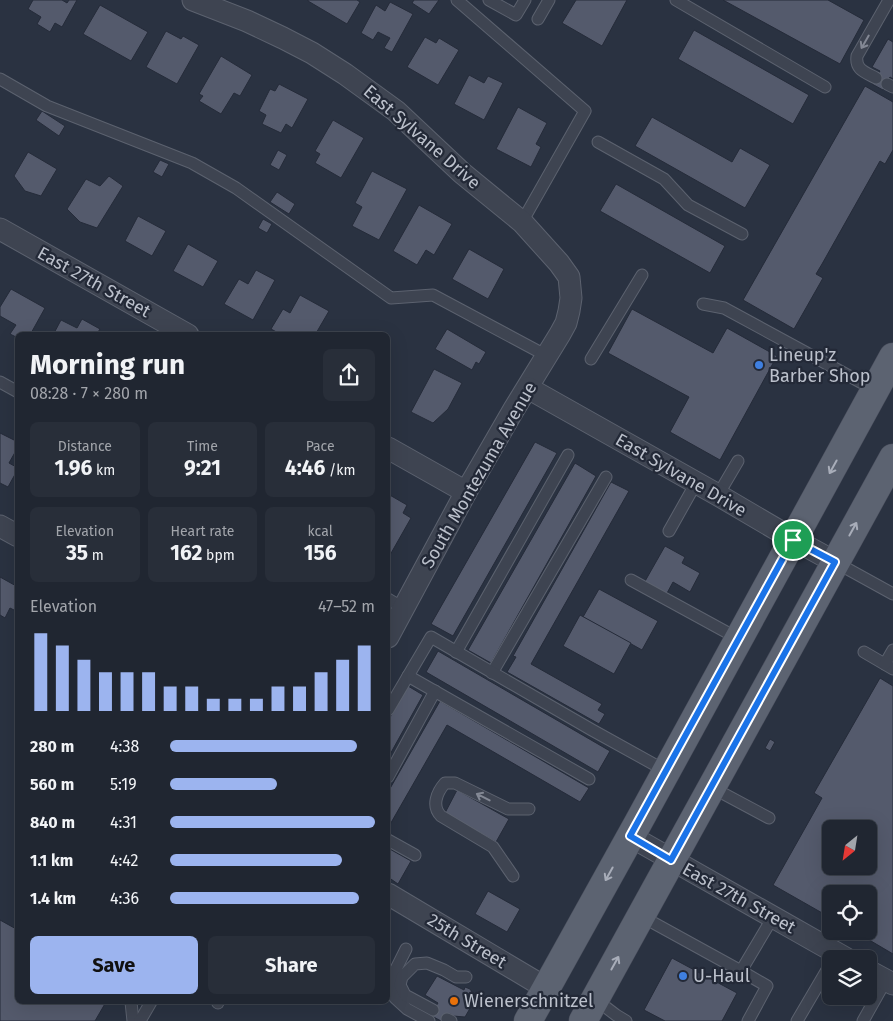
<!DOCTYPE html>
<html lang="en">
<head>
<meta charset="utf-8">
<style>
	body { margin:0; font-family:"Fira Sans",sans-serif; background:#282e39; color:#f1f3f6; height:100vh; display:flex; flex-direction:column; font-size:19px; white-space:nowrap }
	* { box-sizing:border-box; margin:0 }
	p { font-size:16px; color:#a2a5ab }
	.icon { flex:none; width:28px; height:28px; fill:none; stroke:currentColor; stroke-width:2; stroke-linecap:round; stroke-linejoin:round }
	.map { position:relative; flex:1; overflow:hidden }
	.details { position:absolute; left:15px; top:332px; width:375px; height:672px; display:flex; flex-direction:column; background:#202631; border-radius:8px; box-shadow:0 5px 20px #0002,0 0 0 1px #3d434d }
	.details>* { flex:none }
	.needle { width:32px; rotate:210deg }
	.buttons { position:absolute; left:822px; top:820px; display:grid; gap:10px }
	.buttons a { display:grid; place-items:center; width:55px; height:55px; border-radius:8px; background:#202631; box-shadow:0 5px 20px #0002,0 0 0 1px #3d434d; font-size:25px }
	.pin { position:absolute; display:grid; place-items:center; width:42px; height:42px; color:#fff; margin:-21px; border:2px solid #fff; border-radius:50%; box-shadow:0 1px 5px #0007 }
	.round { display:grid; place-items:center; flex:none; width:52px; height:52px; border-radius:8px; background:#282e39 }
	.head { display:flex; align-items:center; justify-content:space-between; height:85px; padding:0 15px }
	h1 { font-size:28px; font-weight:700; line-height:38px }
	.metrics { display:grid; grid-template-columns:repeat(3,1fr); gap:8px; height:85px; padding:5px 15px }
	.metrics div { display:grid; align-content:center; border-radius:8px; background:#282e39; text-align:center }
	.metrics b { font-size:21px; font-weight:700 }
	.metrics small { font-size:14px; font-weight:400 }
	.metrics p { font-size:14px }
	.chart { height:140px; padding:10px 15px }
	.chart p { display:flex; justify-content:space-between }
	.chart svg { width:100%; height:90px; margin-top:5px; stroke:#9cb4ef; stroke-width:6 }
	.primary-button { display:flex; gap:10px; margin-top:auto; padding:10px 15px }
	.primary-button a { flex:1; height:58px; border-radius:8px; background:#9cb4ef; color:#111; font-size:20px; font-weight:700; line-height:58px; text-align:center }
	.primary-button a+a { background:#282e39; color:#f1f3f6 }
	ul { padding:0 15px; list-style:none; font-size:16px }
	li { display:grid; grid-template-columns:80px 60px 1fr; align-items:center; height:38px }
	li i { height:12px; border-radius:6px; background:#9cb4ef }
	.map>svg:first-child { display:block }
</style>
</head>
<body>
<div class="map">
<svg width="893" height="1021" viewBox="0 0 893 1021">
	<rect width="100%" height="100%" fill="#2a3241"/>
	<g fill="#545a6c" stroke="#252b39" fill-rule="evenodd">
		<polygon points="33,0 62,0 67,3 69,0 77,0 62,27 55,23 50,32 37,24 41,17 28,9"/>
		<polygon points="308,0 357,0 360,2 347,24 308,1"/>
		<polygon points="414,0 439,0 429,14 412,3"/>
		<polygon points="576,0 627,0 602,46 562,23"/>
		<polygon points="723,0 828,0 864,20 840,64"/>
		<polygon points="390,2 413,14 392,52 384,48 390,38 378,32 373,40 361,33 376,5 385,11"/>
		<polygon points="100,5 148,32 131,61 83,34"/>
		<polygon points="694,30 809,95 793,124 678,59"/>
		<polygon points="166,31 181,39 183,36 199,45 177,84 146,67"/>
		<polygon points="425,37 436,43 439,38 459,50 438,85 407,67"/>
		<polygon points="888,39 893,42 893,79 890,77 883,90 872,84 880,71 872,67"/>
		<polygon points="221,56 252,75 240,96 234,93 221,114 199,101 203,96 199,94"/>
		<polygon points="469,75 484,83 488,76 503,83 484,120 454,104"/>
		<polygon points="279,84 308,99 292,128 286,124 281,133 262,124 266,115 259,111 270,89 275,91"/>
		<polygon points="865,86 893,102 893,150 885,164 880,161 822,264 816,274 823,278 794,329 743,300"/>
		<polygon points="518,107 547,123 536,144 541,147 531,167 496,149"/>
		<polygon points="42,111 65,126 59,136 36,120"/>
		<polygon points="652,117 732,162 740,148 770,165 745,208 635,146"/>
		<polygon points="333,120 364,138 341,178 315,163 320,154 315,151"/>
		<polygon points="278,150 287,155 279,170 270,165"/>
		<polygon points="28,152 57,169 41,196 25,191 14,176"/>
		<polygon points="160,160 169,164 162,177 153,172"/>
		<polygon points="372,171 407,189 379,240 352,226 362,207 355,203"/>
		<polygon points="109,176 123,186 97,228 80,222 67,209 86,179 100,186"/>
		<polygon points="616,184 725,246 710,273 600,211"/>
		<polygon points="277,192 295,204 289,214 270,202"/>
		<polygon points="419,205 452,224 434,255 426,250 417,265 393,251"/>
		<polygon points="138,216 166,231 152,256 125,241"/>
		<polygon points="263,219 272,224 267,233 258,228"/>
		<polygon points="188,244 218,261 203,287 173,271"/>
		<polygon points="469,249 504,269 488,299 452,279"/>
		<polygon points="256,270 275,280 253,320 224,304 239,279 248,284"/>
		<polygon points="11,289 45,308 30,335 18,335 18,338 10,334 16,325 0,316 0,307"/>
		<polygon points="300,295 329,311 315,335 282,335 271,329 283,309 290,313"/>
		<polygon points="632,309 713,353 727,328 777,356 720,460 670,432 689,397 608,353"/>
		<polygon points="82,319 100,329 96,335 53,335 61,320 77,328"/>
		<polygon points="447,329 486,352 479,364 476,362 472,370 435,349"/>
		<polygon points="434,369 462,383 448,409 433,423 411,412"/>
		<polygon points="0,433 18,442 18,447 9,463 18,468 18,469 8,487 0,483"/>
		<polygon points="535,442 557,453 453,636 431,624"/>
		<polygon points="575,463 596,476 491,663 468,650"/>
		<polygon points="611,482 629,491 531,664 602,704 598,710 605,714 599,724 507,672 516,657 513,656"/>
		<polygon points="388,494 407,505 403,513 411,518 390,555 388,554"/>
		<polygon points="665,546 685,557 682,563 700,573 690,592 673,582 666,595 644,583"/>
		<polygon points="0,577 18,587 18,612 10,608 5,618 0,615"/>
		<polygon points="599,589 658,621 642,650 583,617"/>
		<polygon points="580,615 631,643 614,674 563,646"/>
		<polygon points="438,651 610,751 598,772 426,672"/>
		<path d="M880 678 893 686V954L854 931H869V894H831V918L773 885 822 798 814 793ZM831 829H869V866H831Z"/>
		<polygon points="408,686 423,695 388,758 388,721"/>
		<polygon points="440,701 589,788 580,802 447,725 388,828 388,792"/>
		<polygon points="770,739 775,742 770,751 765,748"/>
		<polygon points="457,790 509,819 496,842 445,813"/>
		<polygon points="388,848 411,861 398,884 388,877"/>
		<polygon points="488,891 520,909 507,932 475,914"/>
		<polygon points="0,920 18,930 18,1002 106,1002 95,1021 0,1021"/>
		<polygon points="672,958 737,993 722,1021 665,1021 644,1010"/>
		<polygon points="437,976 464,990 465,987 470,989 476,998 465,1017 453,1016 450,1014 446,1021 441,1021 430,1015 438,1003 425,995"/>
	</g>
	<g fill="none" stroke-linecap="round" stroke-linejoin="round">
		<g stroke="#5c626f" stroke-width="13">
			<g id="lane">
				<polyline points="457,0 585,111 522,222"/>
				<polyline points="489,0 516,15 525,0"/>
				<polyline points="676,0 825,87"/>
				<polyline points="538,19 549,0"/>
				<path d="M876 78C865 72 855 70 857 56L889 0"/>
				<polyline points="0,79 47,106 192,163 236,188 391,298 433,295 547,356"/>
				<polyline points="887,84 893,87"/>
				<polyline points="598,142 664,179 688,205 742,234"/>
				<polyline points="703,304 724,308 875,390"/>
				<polyline points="591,359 642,275"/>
				<polyline points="0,382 18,392"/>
				<polyline points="718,495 738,461"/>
				<polyline points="669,531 696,483"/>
				<polyline points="835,562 893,594"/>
				<polyline points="631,580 739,639"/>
				<polyline points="388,599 403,608"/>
				<polyline points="456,652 568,455"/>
				<polyline points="864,652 893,669"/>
				<polyline points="885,664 893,650"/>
				<polyline points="492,673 606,477"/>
				<polyline points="408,676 589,779"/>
				<polyline points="388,710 431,637 592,730 666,771"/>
				<polyline points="388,777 435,691"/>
				<polyline points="711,787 769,818"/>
				<polyline points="388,840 415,855"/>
				<path d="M513 876 493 847 441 816C431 806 437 792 445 783H455L508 809H529"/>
				<polyline points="641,916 741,971"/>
				<polyline points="406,949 393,975 395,998 407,1009 429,1021"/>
				<polyline points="595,999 616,1015 626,1021"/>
				<polyline points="131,1002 133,1021"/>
				<polyline points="217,1002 218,1003"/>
				<polyline points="433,1010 405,995 400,985 402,977 415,964 427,963 444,970 456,977 466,977"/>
				<polyline points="447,1019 451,1021"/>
				<polyline points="140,1021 151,1002"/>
				<polyline points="748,1021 767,986 741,971 773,917"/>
				<polyline points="797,1021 831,963"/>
				<polyline points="863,1021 886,980"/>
			</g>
		</g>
		<g stroke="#5c626f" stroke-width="23">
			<g id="street">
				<polyline points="193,0 247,21 283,38 312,53 345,74 396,111 462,173 522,222 559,263 569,277 571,298 569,311 566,323 560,334 514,409 466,492 388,637"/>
				<polyline points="0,229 188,335"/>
				<polyline points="528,388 718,495 793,539 835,562"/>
				<polyline points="388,448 466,492"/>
				<polyline points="0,526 18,536"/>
				<polyline points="630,836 847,959"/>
				<polyline points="388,894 546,988"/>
				<polyline points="869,971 893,984"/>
			</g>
		</g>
		<g stroke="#484d5b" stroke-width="29">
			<g id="primary">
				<polyline points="528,1021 638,823 893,357"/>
				<polyline points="583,1021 893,458"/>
			</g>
		</g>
		<use href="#lane" stroke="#3e4451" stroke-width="11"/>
		<use href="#street" stroke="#3e4451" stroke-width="21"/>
		<use href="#primary" stroke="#5c6371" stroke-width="28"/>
	</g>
	<defs><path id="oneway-shaft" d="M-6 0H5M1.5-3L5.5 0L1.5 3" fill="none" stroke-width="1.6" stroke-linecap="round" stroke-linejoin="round" transform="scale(1.25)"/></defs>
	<g stroke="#838894">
		<use href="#oneway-shaft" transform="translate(865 42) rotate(120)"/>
		<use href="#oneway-shaft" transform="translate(483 797) rotate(-153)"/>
	</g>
	<g stroke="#a8adb9">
		<use href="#oneway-shaft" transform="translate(833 467) rotate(119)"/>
		<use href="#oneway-shaft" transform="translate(853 529) rotate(-61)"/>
		<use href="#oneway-shaft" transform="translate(609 874) rotate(119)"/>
		<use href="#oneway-shaft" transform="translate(615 963) rotate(-61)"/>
	</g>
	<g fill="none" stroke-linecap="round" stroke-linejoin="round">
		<g stroke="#fff" stroke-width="10">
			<polygon id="route" points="793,540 835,562 671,860 630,836"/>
		</g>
		<use href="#route" stroke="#1a73e8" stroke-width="6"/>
	</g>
	<g fill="#3f7fe0" stroke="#232937" stroke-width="2">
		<circle cx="759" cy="365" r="5"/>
		<circle cx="683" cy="976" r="5"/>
	</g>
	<circle fill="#e8710a" stroke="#232937" stroke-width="2" cx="454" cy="1001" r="5"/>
	<g text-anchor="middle" stroke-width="4.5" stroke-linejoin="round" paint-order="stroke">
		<g font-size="18" fill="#bbc0cb" stroke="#232937">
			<text transform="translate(422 137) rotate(41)" y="6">East Sylvane Drive</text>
			<text transform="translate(94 282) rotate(29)" y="6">East 27th Street</text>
			<text transform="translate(479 475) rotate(-60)" y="6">South Montezuma Avenue</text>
			<text transform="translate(681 475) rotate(30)" y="6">East Sylvane Drive</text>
			<text transform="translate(739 898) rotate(29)" y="6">East 27th Street</text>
			<text transform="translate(467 941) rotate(31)" y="6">25th Street</text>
		</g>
		<g font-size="18" fill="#bbc0cb" stroke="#232937" text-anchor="start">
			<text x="769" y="361">Lineup'z<tspan x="769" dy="21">Barber Shop</tspan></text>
			<text x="693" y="982">U-Haul</text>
			<text x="464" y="1007">Wienerschnitzel</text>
		</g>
	</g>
</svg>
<div class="buttons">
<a><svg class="needle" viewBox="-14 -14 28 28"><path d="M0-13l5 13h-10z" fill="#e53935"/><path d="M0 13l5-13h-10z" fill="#a2a5ab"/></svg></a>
<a><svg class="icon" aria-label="locate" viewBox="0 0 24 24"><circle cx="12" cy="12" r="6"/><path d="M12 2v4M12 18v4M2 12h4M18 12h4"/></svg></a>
<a><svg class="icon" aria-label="layers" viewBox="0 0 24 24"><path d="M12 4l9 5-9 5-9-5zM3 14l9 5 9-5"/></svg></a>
</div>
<div class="pin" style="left:793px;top:540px;background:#1e9e55"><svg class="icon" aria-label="arrive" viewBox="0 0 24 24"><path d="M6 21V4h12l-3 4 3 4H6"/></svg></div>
<section class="details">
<div class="head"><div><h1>Morning run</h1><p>08:28 · 7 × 280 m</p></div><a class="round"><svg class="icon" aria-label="share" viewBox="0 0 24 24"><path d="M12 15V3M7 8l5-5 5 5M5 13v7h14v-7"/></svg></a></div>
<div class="metrics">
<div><p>Distance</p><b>1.96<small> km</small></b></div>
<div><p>Time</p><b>9:21</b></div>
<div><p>Pace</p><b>4:46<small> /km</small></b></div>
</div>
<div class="metrics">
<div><p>Elevation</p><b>35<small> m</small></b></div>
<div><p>Heart rate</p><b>162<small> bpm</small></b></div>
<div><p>kcal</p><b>156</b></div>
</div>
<div class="chart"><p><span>Elevation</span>47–52 m</p>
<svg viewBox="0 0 160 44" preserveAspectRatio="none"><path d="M5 44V6M15 44V12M25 44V19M35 44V25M45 44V25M55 44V25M65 44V32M75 44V32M85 44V38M95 44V38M105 44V38M115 44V32M125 44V32M135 44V25M145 44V19M155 44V12"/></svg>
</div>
<ul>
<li><b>280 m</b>4:38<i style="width:91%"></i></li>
<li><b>560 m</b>5:19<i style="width:52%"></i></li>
<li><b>840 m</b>4:31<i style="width:100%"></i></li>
<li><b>1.1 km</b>4:42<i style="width:84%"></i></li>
<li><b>1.4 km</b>4:36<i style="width:92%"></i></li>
</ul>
<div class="primary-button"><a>Save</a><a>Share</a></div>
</section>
</div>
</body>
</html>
